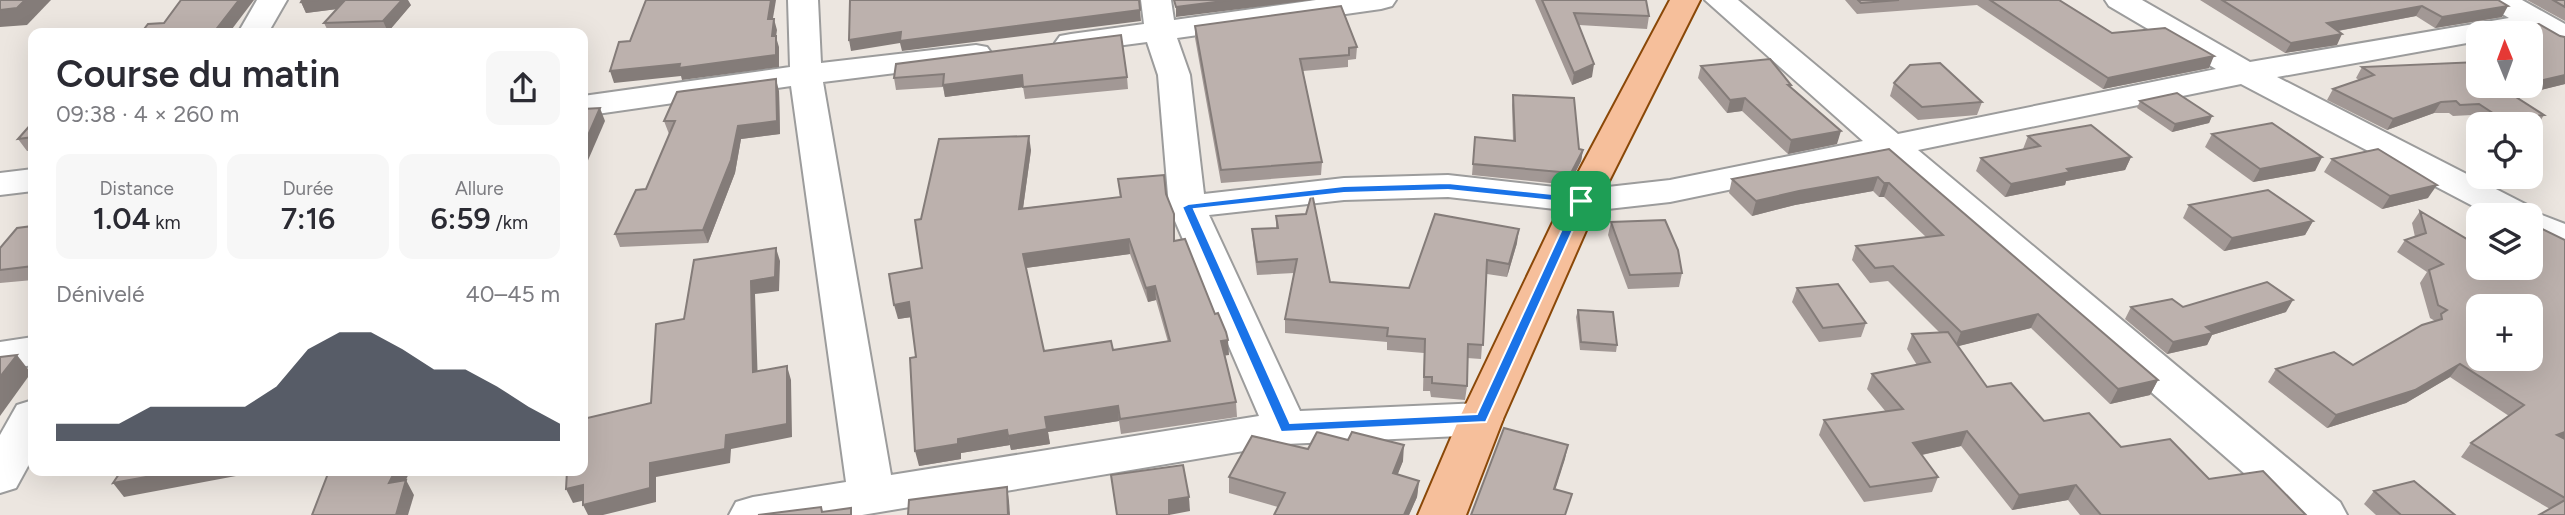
<!DOCTYPE html>
<html lang="fr">
<head>
<meta charset="utf-8">
<style>
	body { margin:0; font-family:Figtree,sans-serif; background:#f7f7f7; color:#2b2b33; height:100vh; display:flex; flex-direction:column; font-size:26px; white-space:nowrap }
	* { box-sizing:border-box; margin:0 }
	p { font-size:23px; color:#7c7c81 }
	.icon { flex:none; width:38px; height:38px; fill:none; stroke:currentColor; stroke-width:2; stroke-linecap:round; stroke-linejoin:round }
	.map { position:relative; flex:1; overflow:hidden }
	.side { position:absolute; left:28px; top:28px; width:560px; height:448px; display:flex; flex-direction:column; background:#fff; border-radius:14px; box-shadow:0 7px 28px #0002 }
	.side>* { flex:none }
	.needle { width:46px; rotate:359deg }
	.tools { position:absolute; left:2466px; top:21px; display:grid; gap:14px }
	.tools a { display:grid; place-items:center; width:77px; height:77px; border-radius:14px; background:#fff; box-shadow:0 7px 28px #0002; font-size:35px }
	.pin { position:absolute; display:grid; place-items:center; width:60px; height:60px; color:#fff; margin:-30px; border-radius:14px; box-shadow:0 4px 10px #0006 }
	.round { display:grid; place-items:center; flex:none; width:74px; height:74px; border-radius:14px; background:#f7f7f7 }
	.overview { display:flex; align-items:center; justify-content:space-between; height:119px; padding:0 28px }
	h1 { font-size:38px; font-weight:600; line-height:52px }
	.metrics { display:grid; grid-template-columns:repeat(3,1fr); gap:10px; height:119px; padding:7px 28px }
	.metrics div { display:grid; align-content:center; border-radius:14px; background:#f7f7f7; text-align:center }
	.metrics b { font-size:30px; font-weight:600 }
	.metrics small { font-size:19px; font-weight:400 }
	.metrics p { font-size:19px }
	.chart { height:196px; padding:14px 28px }
	.chart p { display:flex; justify-content:space-between }
	.chart svg { width:100%; height:126px; margin-top:7px; fill:#111827; opacity:.7 }
	.map>svg:first-child { display:block }
</style>
</head>
<body>
<div class="map">
<svg width="2565" height="515" viewBox="0 0 2565 515">
	<rect width="100%" height="100%" fill="#ece6e0"/>
	<g fill="none" stroke-linecap="round" stroke-linejoin="round">
		<g stroke="#9c9c9c" stroke-width="4">
			<g id="minor">
				<polygon points="257,0 287,0 268,33 238,33"/>
				<polygon points="788,0 818,0 821,63 976,45 987,47 992,54 987,61 976,63 823,82 891,475 1259,416 1169,207 1158,75 1147,42 1071,52 1060,50 1055,43 1060,36 1071,34 1144,24 1141,0 1171,0 1174,20 1316,0 1396,0 1392,6 1381,9 1177,38 1190,75 1204,194 1344,178 1448,175 1581,190 1670,180 1863,141 1705,0 1738,0 1898,134 2216,69 2109,6 2105,0 2142,0 2250,62 2509,18 2489,6 2485,0 2522,0 2565,24 2565,46 2554,44 2533,32 2478,33 2478,41 2277,77 2531,207 2534,212 2565,224 2565,251 2530,237 2530,215 2490,215 2241,84 1918,150 2340,502 2347,515 2292,515 1883,158 1670,202 1581,212 1448,197 1344,200 1209,215 1300,411 1481,403 1497,408 1503,419 1497,430 1481,435 1286,444 862,515 729,515 736,502 753,497 846,482 791,86 583,116 583,96 790,67"/>
				<polygon points="33,169 33,191 0,195 0,173"/>
				<polygon points="33,337 33,365 0,370 0,342"/>
				<polygon points="33,400 33,457 16,488 0,493 0,435 17,405"/>
			</g>
		</g>
		<g stroke="#8a4808" stroke-width="4">
			<polygon id="major" points="1670,0 1700,0 1599,201 1503,419 1466,515 1418,515 1459,419 1563,201"/>
		</g>
		<use href="#minor" fill="#fff" fill-rule="evenodd"/>
		<use href="#major" fill="#f6bf9b" fill-rule="evenodd"/>
	</g>
	<g fill="#a29895" fill-rule="evenodd">
		<polygon points="1535,0 1646,0 1649,16 1647,29 1579,25 1592,77 1572,85"/>
		<polygon points="1845,0 2059,0 2112,33 2209,68 2103,89 1977,5 1857,14"/>
		<polygon points="2200,0 2498,0 2502,17 2435,28 2416,16 2338,31 2337,45 2285,53"/>
		<polygon points="2527,0 2565,0 2565,21"/>
		<polygon points="301,2 411,5 388,32 329,33 324,23 337,9 306,13"/>
		<polygon points="2539,24 2560,36 2565,37 2565,84 2515,96 2544,115 2537,126 2530,127 2530,124 2486,124 2472,115 2453,116 2449,113 2434,113 2387,130 2327,100 2333,89 2359,80 2356,78 2362,67 2478,62 2478,86 2530,86 2530,33 2481,33 2487,25"/>
		<polygon points="1195,26 1357,47 1356,59 1348,60 1348,67 1303,71 1322,162 1321,175 1221,183 1195,38"/>
		<polygon points="2478,34 2478,53 2466,46 2472,35"/>
		<polygon points="896,64 1127,77 1128,89 1025,99 1023,87 945,97 943,87 896,90 894,78"/>
		<polygon points="1701,66 1791,85 1790,87 1837,144 1788,154 1742,111 1727,113 1698,78"/>
		<polygon points="1894,83 1982,102 1977,115 1918,120 1890,96"/>
		<polygon points="779,91 780,134 741,139 735,173 708,243 620,247 615,234 646,189 670,134 669,134 664,121"/>
		<polygon points="1513,95 1579,149 1583,150 1581,161 1569,185 1472,175 1475,137 1513,141 1512,105"/>
		<polygon points="2140,101 2212,116 2209,123 2172,132 2137,108"/>
		<polygon points="33,122 33,151 27,151 18,139"/>
		<polygon points="2212,134 2322,157 2315,171 2253,182 2205,147"/>
		<polygon points="2028,136 2131,157 2125,170 2066,181 2065,185 2005,197 1976,171 1981,158 2023,149"/>
		<polygon points="1889,149 2158,380 2150,395 2110,404 2031,328 1958,346 1987,387 2044,421 2209,479 2306,515 2080,515 2068,500 2012,510 1961,446 1922,455 1938,477 1932,492 1864,502 1819,435 1824,420 1886,412 1867,389 1872,374 1917,365 1907,349 1912,334 1940,333 1888,281 1870,283 1852,260 1856,246 1926,237 1884,197 1879,197 1873,191 1795,205 1752,216 1729,193 1732,179"/>
		<path d="M1031 150 1023 208 1120 197 1118 179 1166 194 1174 214 1175 241 1229 355H1225L1236 402 1237 417 1121 434 1119 421 1048 432 1050 444 1011 450 1010 445 961 453V459L919 466 916 357 911 317 898 319 922 268 921 219ZM1130 254 1148 302 1156 300 1168 342 1113 350 1044 351 1026 268Z"/>
		<polygon points="2332,159 2428,198 2382,209 2324,172"/>
		<polygon points="2189,205 2313,221 2305,235 2224,251 2183,218"/>
		<polygon points="2420,211 2467,239 2538,227 2565,240 2565,515 2550,509 2461,457 2471,443 2509,416 2450,377 2406,403 2327,428 2268,382 2276,369 2353,365 2435,321 2430,318 2420,283 2427,272 2397,252 2405,240 2415,237 2412,223"/>
		<polygon points="1276,216 1330,282 1409,288 1517,243 1507,277 1487,274 1481,359 1467,358 1467,386 1465,400 1431,397 1430,391 1423,391 1424,353 1387,350 1387,342 1285,333 1285,319 1294,273 1257,275 1253,243 1252,229 1276,228"/>
		<polygon points="1611,222 1682,273 1679,287 1628,289 1608,235"/>
		<polygon points="33,226 33,280 0,283 0,248"/>
		<polygon points="1797,288 1866,323 1861,337 1819,342 1792,302"/>
		<polygon points="2131,307 2286,312 2212,335 2207,345 2167,354 2125,319"/>
		<polygon points="1578,310 1617,345 1616,352 1580,350 1576,317"/>
		<polygon points="1308,449 1403,461 1397,475 1419,481 1417,497 1409,515 1274,515 1278,507 1229,493 1229,477"/>
		<polygon points="2374,491 2455,515 2376,515 2364,504"/>
	</g>
	<g fill="#847c79">
		<polygon points="25,0 51,0 27,25 0,27 0,10"/>
		<polygon points="239,0 254,0 229,33 204,33"/>
		<polygon points="318,0 350,0 353,7 306,13 301,2"/>
		<polygon points="402,0 408,0 411,5 388,32 383,21"/>
		<polygon points="771,0 776,0 771,30 768,19"/>
		<polygon points="1231,0 1312,0 1176,17 1176,7"/>
		<polygon points="2422,6 2416,16 2321,34 2327,23"/>
		<polygon points="2508,6 2502,17 2435,28 2442,17"/>
		<polygon points="1140,10 1141,21 902,51 900,43 851,51 849,40 901,32"/>
		<polygon points="774,19 777,30 776,37 779,47 779,67 682,80 681,76 614,83 610,71 772,36"/>
		<polygon points="2342,34 2337,45 2285,53 2291,43"/>
		<polygon points="2214,56 2209,68 2103,89 2108,78"/>
		<polygon points="1594,64 1592,77 1572,85 1574,73"/>
		<polygon points="1022,75 1024,87 945,97 943,85"/>
		<polygon points="2565,75 2565,84 2498,101 2505,90 2521,86 2530,86 2530,83"/>
		<polygon points="776,79 779,91 780,134 741,139 735,173 708,243 703,230 738,126"/>
		<polygon points="1745,98 1742,111 1727,113 1730,100"/>
		<polygon points="2441,102 2434,113 2387,130 2393,119"/>
		<polygon points="600,108 605,121 586,165 583,157 583,147"/>
		<polygon points="2212,116 2209,123 2172,132 2175,124"/>
		<polygon points="1841,131 1837,144 1788,154 1791,140"/>
		<polygon points="1029,136 1031,150 1021,223 1019,209"/>
		<polygon points="1583,150 1581,161 1569,185 1571,173"/>
		<polygon points="2131,157 2125,170 2066,181 2065,185 2005,197 2011,184 2067,169"/>
		<polygon points="2322,157 2315,171 2253,182 2260,169"/>
		<polygon points="1878,177 1873,191 1795,205 1752,216 1756,201 1799,191"/>
		<polygon points="1884,183 1889,183 1884,197 1879,197"/>
		<polygon points="2437,185 2428,198 2382,209 2390,196"/>
		<polygon points="2313,221 2305,235 2224,251 2232,238"/>
		<polygon points="1519,229 1517,243 1507,277 1509,264"/>
		<polygon points="1129,239 1130,254 1025,268 1023,254"/>
		<polygon points="776,248 780,261 779,291 755,294 758,386 753,372 751,281"/>
		<polygon points="1155,286 1156,300 1148,302 1146,288"/>
		<polygon points="2293,300 2286,312 2212,335 2207,345 2167,354 2173,342 2206,327"/>
		<polygon points="909,302 912,317 898,319 894,305"/>
		<polygon points="2038,314 2031,328 1955,347 1961,332"/>
		<polygon points="1228,340 1229,355 1222,356 1221,341"/>
		<polygon points="17,355 31,373 0,416 0,377"/>
		<polygon points="2460,364 2450,377 2406,403 2327,428 2336,415"/>
		<polygon points="787,366 791,380 792,437 731,449 730,463 656,477 656,502 603,515 588,515 583,505 650,463 726,435"/>
		<polygon points="2158,380 2150,395 2110,404 2118,389"/>
		<polygon points="1118,406 1119,421 1048,432 1050,444 1011,450 1008,436 1045,417"/>
		<polygon points="1007,430 1010,445 961,453 961,459 919,466 915,451 958,439"/>
		<polygon points="1967,431 1961,446 1907,458 1913,443"/>
		<polygon points="2565,432 2565,441 2557,435"/>
		<polygon points="1404,445 1403,461 1392,489 1393,473"/>
		<polygon points="1568,445 1565,459 1551,503 1554,489"/>
		<polygon points="179,471 259,471 258,472 124,497 113,483"/>
		<polygon points="395,471 410,471 398,498 389,483"/>
		<polygon points="406,480 414,495 408,515 396,515"/>
		<polygon points="1419,481 1417,497 1409,515 1404,515"/>
		<polygon points="583,485 590,499 573,503 566,489"/>
		<polygon points="2076,485 2068,500 2012,510 2019,495"/>
		<polygon points="1007,487 1009,501 1010,515 1008,515"/>
		<polygon points="1189,497 1190,511 1169,515 1169,500"/>
	</g>
	<g fill="#bcb1ad" stroke="#847c79" stroke-width="2" fill-rule="evenodd">
		<polygon points="0,0 25,0 17,8 0,10"/>
		<polygon points="181,0 239,0 214,32 204,33 141,33 148,24 164,23"/>
		<polygon points="302,0 318,0 301,2"/>
		<polygon points="345,0 402,0 383,21 324,23"/>
		<polygon points="646,0 771,0 768,19 774,19 772,36 776,36 776,55 679,68 680,64 610,71 619,42 630,41"/>
		<polygon points="850,0 1139,0 1140,10 900,41 901,32 849,40"/>
		<polygon points="1174,0 1231,0 1176,7"/>
		<polygon points="1542,0 1646,0 1649,16 1574,13 1594,64 1574,73"/>
		<polygon points="1858,0 1899,0 1861,3"/>
		<polygon points="1990,0 2059,0 2112,33 2165,28 2214,56 2108,78"/>
		<polygon points="2222,0 2498,0 2508,6 2442,17 2422,6 2327,23 2342,34 2291,43"/>
		<polygon points="2553,0 2565,0 2565,7"/>
		<polygon points="1341,6 1357,47 1349,48 1349,55 1300,59 1322,162 1221,170 1195,26"/>
		<polygon points="2539,24 2560,36 2565,37 2565,75 2530,83 2530,33 2481,33 2487,32 2487,25"/>
		<polygon points="1121,35 1127,77 1023,87 1022,75 943,85 944,74 894,78 896,64"/>
		<polygon points="1770,59 1791,85 1788,85 1841,131 1791,140 1745,98 1730,100 1701,66"/>
		<polygon points="2478,62 2478,86 2521,86 2505,90 2544,115 2502,119 2479,104 2460,105 2456,101 2441,102 2393,119 2333,89 2374,75 2362,67"/>
		<polygon points="1940,63 1982,102 1922,107 1894,83 1910,65"/>
		<polygon points="776,79 777,121 738,126 731,160 703,230 615,234 636,190 646,189 675,121 664,121 677,92"/>
		<polygon points="2177,93 2212,116 2175,124 2140,101"/>
		<polygon points="1513,95 1574,98 1579,149 1583,150 1571,173 1473,164 1475,137 1515,141"/>
		<polygon points="600,108 583,147 583,109"/>
		<polygon points="33,122 33,137 18,139"/>
		<polygon points="2272,123 2322,157 2260,169 2212,134"/>
		<polygon points="2091,125 2131,157 2067,169 2070,172 2011,184 1981,158 2040,146 2028,136"/>
		<path d="M1029 136 1019 209 1121 197 1118 179 1164 175 1166 194 1174 214V241L1185 239 1215 314 1218 313 1226 332 1228 340 1221 341 1236 402 1120 419 1118 406 1045 417 1047 429 1008 436 1007 430 958 439V444L915 451 910 358 916 357 909 302 894 305 889 274 922 268 915 220 921 219 939 139ZM1129 239 1146 288 1155 286 1170 341 1113 350 1111 341 1044 351 1023 254Z"/>
		<polygon points="1889,149 2158,380 2118,389 2038,314 1961,332 1893,266 1875,268 1856,246 1943,235 1889,183 1884,183 1878,177 1799,191 1756,201 1732,179"/>
		<polygon points="2378,149 2437,185 2390,196 2332,159"/>
		<polygon points="2268,190 2313,221 2232,238 2189,205"/>
		<polygon points="1312,193 1330,282 1409,288 1435,214 1519,229 1509,264 1487,260 1483,345 1468,344 1467,386 1432,383 1432,377 1424,377 1425,339 1387,336 1388,328 1285,319 1297,259 1257,262 1252,229 1278,228 1276,216 1306,214"/>
		<path d="M2420 211 2467 239 2478 234V268H2530V220L2536 223 2538 227 2565 240V432L2557 435 2565 439V498L2471 443 2524 405 2460 364 2415 390 2336 415 2276 369 2334 352 2353 365 2422 325 2442 319 2441 314 2447 310 2438 305 2429 270 2443 264 2405 240 2426 233ZM2478 306H2530V359H2478Z"/>
		<polygon points="1665,220 1678,250 1682,273 1630,275 1611,222"/>
		<polygon points="33,226 33,266 0,270 0,248 17,228"/>
		<polygon points="776,248 775,277 751,281 753,372 787,366 787,424 726,435 725,449 650,463 650,488 583,505 583,485 566,489 567,471 583,471 583,419 651,403 656,324 684,319 694,260"/>
		<polygon points="2267,282 2293,300 2206,327 2213,333 2173,342 2131,307 2172,299 2183,307"/>
		<polygon points="1838,284 1866,323 1823,328 1797,288"/>
		<polygon points="1578,310 1613,312 1617,345 1581,342"/>
		<polygon points="1948,332 1987,387 2011,383 2044,421 2089,413 2121,447 2170,439 2209,479 2263,471 2306,515 2101,515 2076,485 2019,495 1967,431 1913,443 1938,477 1870,487 1824,420 1903,409 1872,374 1930,362 1912,334"/>
		<polygon points="17,355 0,377 0,357"/>
		<polygon points="1504,428 1568,445 1554,489 1572,494 1565,515 1471,515"/>
		<polygon points="1317,432 1348,440 1352,432 1404,445 1393,473 1419,481 1404,515 1274,515 1285,493 1229,477 1252,436 1308,449"/>
		<polygon points="1183,465 1189,497 1169,500 1169,515 1117,515 1111,475"/>
		<polygon points="121,471 179,471 113,483"/>
		<polygon points="329,471 395,471 389,483 406,480 396,515 312,515"/>
		<polygon points="2414,481 2455,515 2401,515 2374,491"/>
		<polygon points="1007,487 1008,515 908,515 909,500"/>
		<polygon points="2565,500 2565,515 2539,515"/>
		<polygon points="821,507 822,512 851,508 851,515 758,515"/>
	</g>
	<path fill="#1a73e8" stroke="#fff" stroke-width="2" fill-rule="evenodd" d="M1448 183 1581 197 1586 201 1486 422 1281 432 1182 207 1188 204 1344 186ZM1448 190 1574 203 1477 414 1290 423 1194 209 1344 193Z"/>
</svg>
<div class="tools">
<a><svg class="needle" viewBox="-14 -14 28 28"><path d="M0-13l5 13h-10z" fill="#e53935"/><path d="M0 13l5-13h-10z" fill="#7c7c81"/></svg></a>
<a><svg class="icon" aria-label="locate" viewBox="0 0 24 24"><circle cx="12" cy="12" r="6"/><path d="M12 2v4M12 18v4M2 12h4M18 12h4"/></svg></a>
<a><svg class="icon" aria-label="layers" viewBox="0 0 24 24"><path d="M12 4l9 5-9 5-9-5zM3 14l9 5 9-5"/></svg></a>
<a>+</a>
</div>
<div class="pin" style="left:1581px;top:201px;background:#1e9e55"><svg class="icon" aria-label="arrive" viewBox="0 0 24 24"><path d="M6 21V4h12l-3 4 3 4H6"/></svg></div>
<section class="side">
<div class="overview"><div><h1>Course du matin</h1><p>09:38 · 4 × 260 m</p></div><a class="round"><svg class="icon" aria-label="share" viewBox="0 0 24 24"><path d="M12 15V3M7 8l5-5 5 5M5 13v7h14v-7"/></svg></a></div>
<div class="metrics">
<div><p>Distance</p><b>1.04<small> km</small></b></div>
<div><p>Durée</p><b>7:16</b></div>
<div><p>Allure</p><b>6:59<small> /km</small></b></div>
</div>
<div class="chart"><p><span>Dénivelé</span>40–45 m</p>
<svg viewBox="0 0 160 44" preserveAspectRatio="none"><path d="M0 44V38L10 38L20 38L30 32L40 32L50 32L60 32L70 25L80 12L90 6L100 6L110 12L120 19L130 19L140 25L150 32L160 38V44z"/></svg>
</div>
</section>
</div>
</body>
</html>
